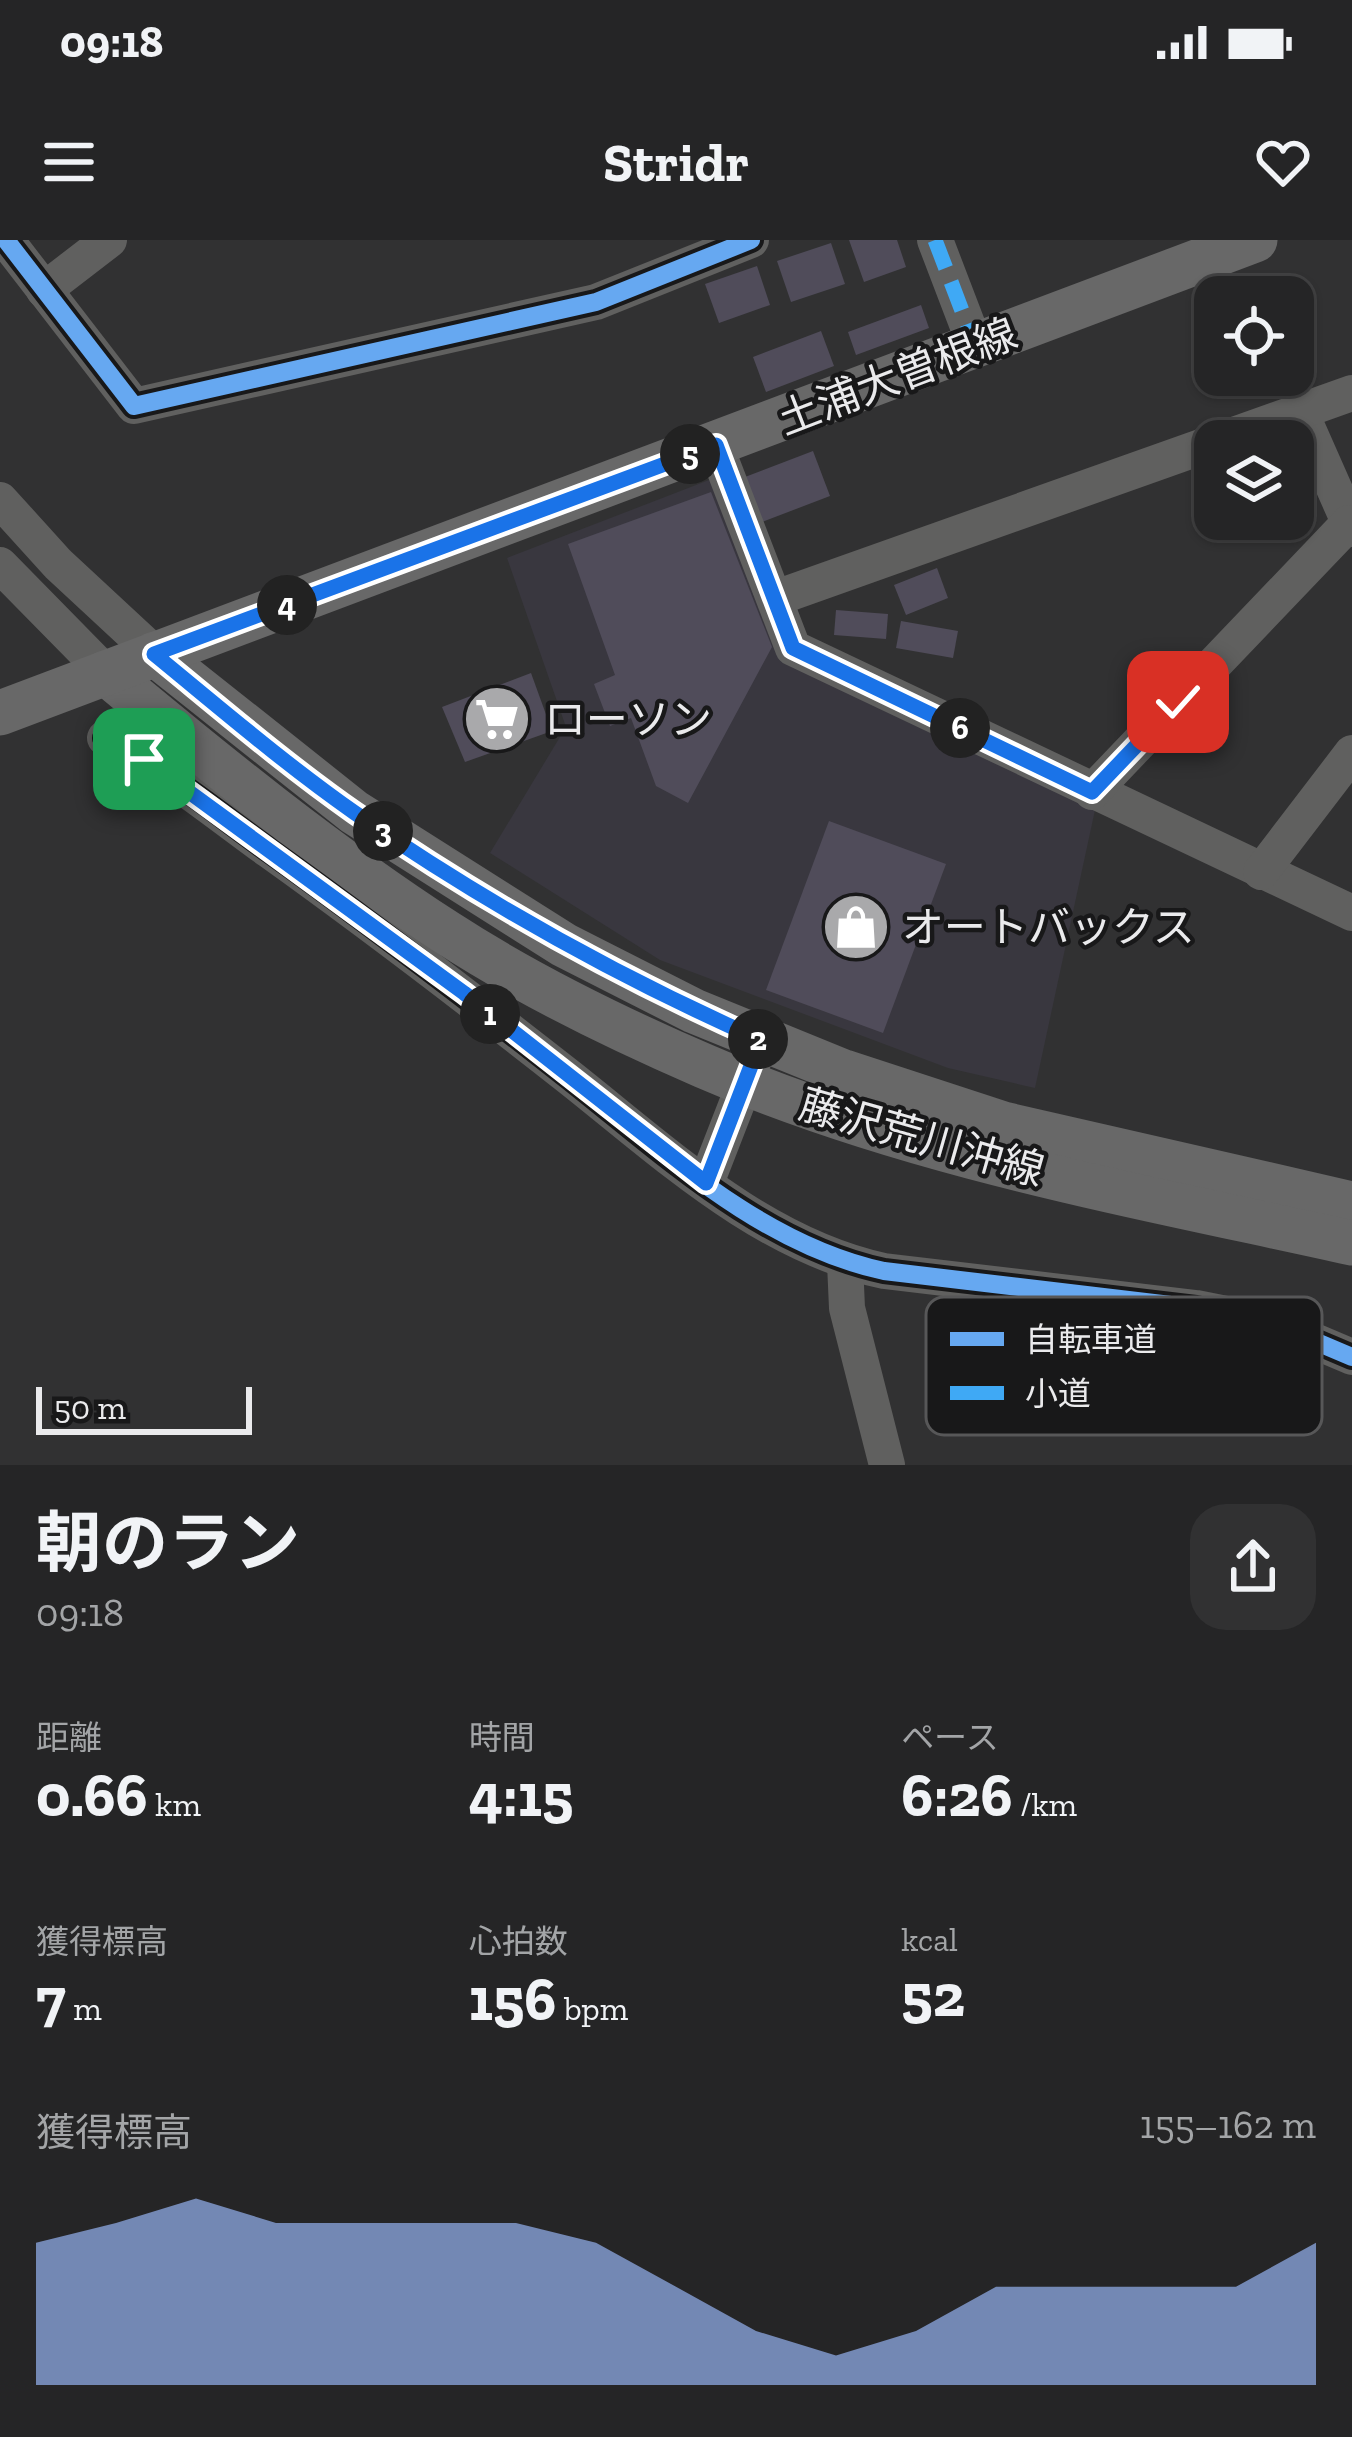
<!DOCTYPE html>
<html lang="ja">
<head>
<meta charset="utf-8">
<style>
	body { margin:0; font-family:"Zilla Slab","Noto Sans JP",serif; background:#313132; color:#f1f3f6; height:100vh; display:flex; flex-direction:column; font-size:45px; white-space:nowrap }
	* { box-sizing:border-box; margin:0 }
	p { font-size:39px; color:#a3a5a7 }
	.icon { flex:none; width:66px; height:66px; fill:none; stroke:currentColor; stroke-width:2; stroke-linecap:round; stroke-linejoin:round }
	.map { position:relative; height:1225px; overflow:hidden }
	.panel { display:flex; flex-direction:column; background:#252526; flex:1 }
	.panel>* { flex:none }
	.fabs { position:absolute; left:1194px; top:36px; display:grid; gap:24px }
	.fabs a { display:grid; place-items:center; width:120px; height:120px; border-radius:24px; background:#252526; box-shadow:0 3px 9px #0004,0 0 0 3px #424243; font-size:60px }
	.scale { position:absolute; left:36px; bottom:30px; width:216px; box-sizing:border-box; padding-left:12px; border:6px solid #eaeaec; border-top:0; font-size:33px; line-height:42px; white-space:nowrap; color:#eaeaec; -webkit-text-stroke:9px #181819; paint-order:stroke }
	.pin { position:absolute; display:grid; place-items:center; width:102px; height:102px; color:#fff; margin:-51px; border-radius:24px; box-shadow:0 6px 18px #0006 }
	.km { position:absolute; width:60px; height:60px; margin:-30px; border-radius:50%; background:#222; color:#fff; font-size:33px; line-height:60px; text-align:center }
	.round { display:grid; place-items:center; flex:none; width:126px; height:126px; border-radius:36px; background:#313132 }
	.overview { display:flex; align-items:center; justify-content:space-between; height:204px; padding:0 36px }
	h1 { font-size:66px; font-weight:700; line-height:90px }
	.metrics { display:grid; grid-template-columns:repeat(3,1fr); gap:18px; height:204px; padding:12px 36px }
	.metrics div { display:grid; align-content:center }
	.metrics b { font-size:60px; font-weight:700 }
	.metrics small { font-size:33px; font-weight:400 }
	.metrics p { font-size:33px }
	.chart { height:336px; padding:24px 36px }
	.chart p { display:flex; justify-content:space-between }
	.chart svg { width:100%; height:216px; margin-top:12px; fill:#95b2f1; opacity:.7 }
	.status { display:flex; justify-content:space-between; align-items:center; height:84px; padding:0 60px; background:#252526; direction:ltr }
	.status svg { height:33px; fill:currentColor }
	header { display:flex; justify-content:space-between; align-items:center; height:156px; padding:0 36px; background:#252526; font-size:54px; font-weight:700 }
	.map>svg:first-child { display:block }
</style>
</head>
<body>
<div class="status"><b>09:18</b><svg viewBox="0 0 49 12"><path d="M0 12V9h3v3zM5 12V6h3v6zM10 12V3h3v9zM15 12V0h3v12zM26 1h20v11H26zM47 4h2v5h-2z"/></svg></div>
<header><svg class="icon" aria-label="menu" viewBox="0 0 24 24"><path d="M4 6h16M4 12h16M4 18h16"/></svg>Stridr<svg class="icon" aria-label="heart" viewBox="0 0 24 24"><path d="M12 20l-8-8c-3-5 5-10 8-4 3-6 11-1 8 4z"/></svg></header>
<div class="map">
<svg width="1352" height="1225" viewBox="0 0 1352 1225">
	<rect width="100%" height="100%" fill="#313132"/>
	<polygon fill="#39373f" points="709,240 717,243 779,416 1095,570 1035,848 948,828 660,720 490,613 566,487 507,318"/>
	<g fill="#504c5a">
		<polygon points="849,0 897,0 906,27 864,42"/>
		<polygon points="831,3 845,44 791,62 777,21"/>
		<polygon points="757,26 770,65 719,83 705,44"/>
		<polygon points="921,65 929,88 856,115 848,92"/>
		<polygon points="821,91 834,126 766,152 753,117"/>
		<polygon points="813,211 830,256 762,282 745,237"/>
		<polygon points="711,252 772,407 688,563 656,546 631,478 610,486 594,444 615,435 568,304"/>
		<polygon points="937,328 948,358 906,375 894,345"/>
		<polygon points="836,370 888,374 886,399 834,395"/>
		<polygon points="901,381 958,391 953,418 896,408"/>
		<polygon points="531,433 552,491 465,522 442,467"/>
		<polygon points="829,581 946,624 883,793 766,750"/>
	</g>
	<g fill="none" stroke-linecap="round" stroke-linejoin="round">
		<g stroke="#60605f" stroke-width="36">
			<polyline points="6,0 134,166 596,62 751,0"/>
			<polyline points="935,0 969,89"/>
			<polyline points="44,50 109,0"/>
			<polyline points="1300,171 1352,289"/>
			<polyline points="1217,201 1352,153"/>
			<polyline points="715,205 793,408 1352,673"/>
			<polyline points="0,260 58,324 155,414"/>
			<polyline points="0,325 106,433"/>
			<polyline points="776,358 1215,202"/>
			<path d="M105 498C164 529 216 572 270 611 372 684 471 760 569 837 664 912 762 1005 884 1031L1196 1068 1272 1083 1352 1117"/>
			<polyline points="1092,552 1349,283"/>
			<polyline points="1261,632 1352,513"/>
			<polyline points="706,943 755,817"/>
			<polyline points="845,1023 847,1068 887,1225"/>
		</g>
		<g stroke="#686868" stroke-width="45">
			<polyline points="155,414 354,572 564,705 694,771 844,832 1003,884 1352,964"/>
			<path d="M106 433C215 524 327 615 446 692 526 744 616 788 704 826 909 915 1135 955 1352 1003"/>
			<polyline points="0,473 1255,0"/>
		</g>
		<polyline stroke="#3fa9f5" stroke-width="15" stroke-dasharray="30 15" stroke-linecap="butt" points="935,0 969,89"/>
		<g stroke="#181819" stroke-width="26">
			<g id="cycleway">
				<polyline points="6,0 134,166 596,62 751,0"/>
				<path d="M105 498C164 529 216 572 270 611 372 684 471 760 569 837 664 912 762 1005 884 1031L1196 1068 1272 1083 1352 1117"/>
			</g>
		</g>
		<use href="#cycleway" stroke="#66a8f1" stroke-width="18"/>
	</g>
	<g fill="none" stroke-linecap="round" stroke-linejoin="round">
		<g stroke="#fff" stroke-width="24">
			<path id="route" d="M144 519 464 753 706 943 761 800C618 737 484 662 355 573 285 524 220 468 154 414L716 205 793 408 1092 552 1178 462"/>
		</g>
		<use href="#route" stroke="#1a73e8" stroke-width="15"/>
	</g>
	<defs>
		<g id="supermarket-disc" transform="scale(3.45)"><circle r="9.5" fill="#a9a9ab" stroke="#181819"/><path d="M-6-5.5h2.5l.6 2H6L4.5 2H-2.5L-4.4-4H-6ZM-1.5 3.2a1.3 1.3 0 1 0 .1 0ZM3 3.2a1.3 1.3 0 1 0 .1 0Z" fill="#fff"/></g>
		<g id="shop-disc" transform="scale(3.45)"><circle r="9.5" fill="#a9a9ab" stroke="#181819"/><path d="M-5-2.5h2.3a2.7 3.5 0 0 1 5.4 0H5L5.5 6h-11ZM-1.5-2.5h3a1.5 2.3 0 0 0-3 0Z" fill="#fff"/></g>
	</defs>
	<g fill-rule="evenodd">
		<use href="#supermarket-disc" x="497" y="479"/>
		<use href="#shop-disc" x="856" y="687"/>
	</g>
	<g text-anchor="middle" stroke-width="9" stroke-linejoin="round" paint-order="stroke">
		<g font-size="42" fill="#eaeaec" stroke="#181819">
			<text transform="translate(897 136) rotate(-21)" y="15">土浦大曽根線</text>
			<text transform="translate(922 897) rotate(16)" y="15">藤沢荒川沖線</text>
		</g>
		<g font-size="42" fill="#eaeaec" stroke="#181819" text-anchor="start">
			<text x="544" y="494">ローソン</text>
			<text x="902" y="702">オートバックス</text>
		</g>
	</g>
	<rect x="926" y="1057" width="396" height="138" rx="18" fill="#181819" stroke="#575758" stroke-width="3"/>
	<rect x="950" y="1092" width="54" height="14" fill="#66a8f1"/>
	<rect x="950" y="1146" width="54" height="14" fill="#3fa9f5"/>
	<g font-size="33" fill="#eaeaec">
		<text x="1025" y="1111">自転車道</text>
		<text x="1025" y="1165">小道</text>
	</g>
</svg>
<div class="fabs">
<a><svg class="icon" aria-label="locate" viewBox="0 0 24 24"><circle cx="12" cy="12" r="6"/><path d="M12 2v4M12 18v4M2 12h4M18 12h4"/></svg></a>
<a><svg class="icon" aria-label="layers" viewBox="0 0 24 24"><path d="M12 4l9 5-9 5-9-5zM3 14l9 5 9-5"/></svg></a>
</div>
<div class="scale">50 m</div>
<div class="pin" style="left:144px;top:519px;background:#1e9e55"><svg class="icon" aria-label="arrive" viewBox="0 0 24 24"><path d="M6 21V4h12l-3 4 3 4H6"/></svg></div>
<div class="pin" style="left:1178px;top:462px;background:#d93025"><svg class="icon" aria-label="check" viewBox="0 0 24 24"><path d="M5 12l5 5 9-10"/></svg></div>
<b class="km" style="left:490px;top:774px">1</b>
<b class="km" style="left:758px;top:799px">2</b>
<b class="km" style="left:383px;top:591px">3</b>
<b class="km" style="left:287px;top:365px">4</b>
<b class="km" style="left:690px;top:214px">5</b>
<b class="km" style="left:960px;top:488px">6</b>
</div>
<section class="panel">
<div class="overview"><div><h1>朝のラン</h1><p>09:18</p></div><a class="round"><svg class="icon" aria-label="share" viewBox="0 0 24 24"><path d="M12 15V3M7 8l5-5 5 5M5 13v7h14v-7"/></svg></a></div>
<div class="metrics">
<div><p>距離</p><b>0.66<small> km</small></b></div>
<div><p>時間</p><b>4:15</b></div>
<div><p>ペース</p><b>6:26<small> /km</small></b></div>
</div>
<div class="metrics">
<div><p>獲得標高</p><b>7<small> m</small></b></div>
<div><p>心拍数</p><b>156<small> bpm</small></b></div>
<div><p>kcal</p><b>52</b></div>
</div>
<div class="chart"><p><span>獲得標高</span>155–162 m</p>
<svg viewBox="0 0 160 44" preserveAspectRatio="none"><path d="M0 44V15L10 11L20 6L30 11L40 11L50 11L60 11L70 15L80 24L90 33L100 38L110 33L120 24L130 24L140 24L150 24L160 15V44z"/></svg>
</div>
</section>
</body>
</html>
